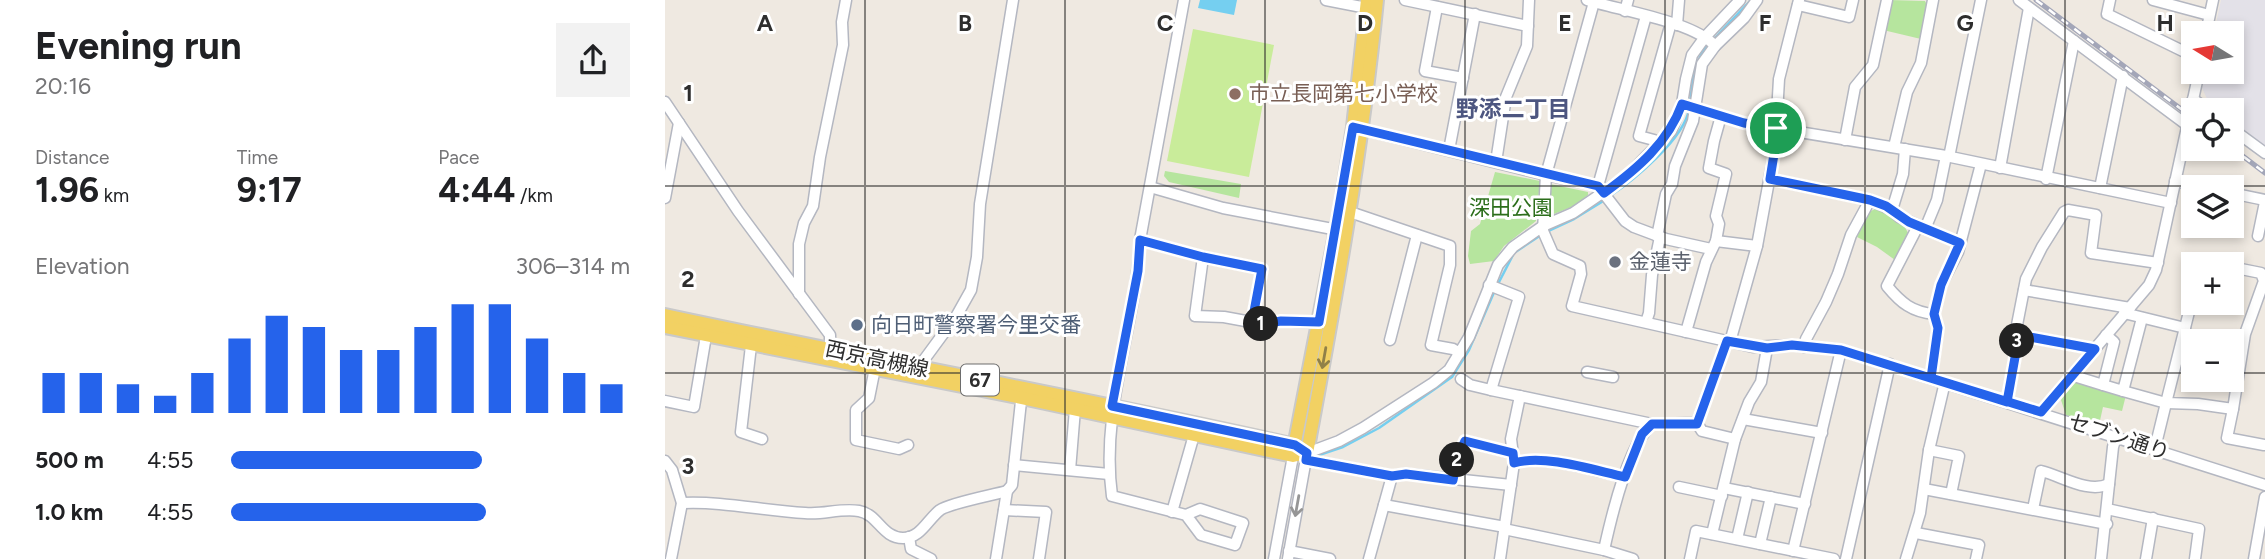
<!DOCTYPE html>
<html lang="en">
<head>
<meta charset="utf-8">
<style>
	body { margin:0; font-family:Figtree,"Noto Sans JP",sans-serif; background:#f2f2f2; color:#202124; height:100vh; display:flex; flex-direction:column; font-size:26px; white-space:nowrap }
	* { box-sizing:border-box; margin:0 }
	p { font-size:23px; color:#757577 }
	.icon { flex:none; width:38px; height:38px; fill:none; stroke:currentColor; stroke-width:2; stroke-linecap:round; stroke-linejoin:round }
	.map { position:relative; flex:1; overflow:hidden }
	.side { display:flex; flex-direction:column; background:#fff; width:665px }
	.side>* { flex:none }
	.needle { width:46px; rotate:281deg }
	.controls { position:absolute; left:1516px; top:21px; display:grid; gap:14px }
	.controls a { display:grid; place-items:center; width:63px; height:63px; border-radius:0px; background:#fff; box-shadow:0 4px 10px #0003; font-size:35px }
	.pin { position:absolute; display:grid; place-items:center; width:60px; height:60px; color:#fff; margin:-30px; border:4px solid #fff; border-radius:50%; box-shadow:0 2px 7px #0007 }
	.km { position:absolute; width:35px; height:35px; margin:-18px; border-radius:50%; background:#222; color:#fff; font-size:19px; line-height:35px; text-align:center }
	.round { display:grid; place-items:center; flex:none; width:74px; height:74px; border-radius:0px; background:#f2f2f2 }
	.overview { display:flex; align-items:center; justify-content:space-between; height:119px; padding:0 35px }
	h1 { font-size:38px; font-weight:700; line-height:52px }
	.stats { display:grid; grid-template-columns:repeat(3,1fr); gap:10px; height:119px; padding:7px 35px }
	.stats div { display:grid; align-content:center }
	.stats b { font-size:35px; font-weight:700 }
	.stats small { font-size:19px; font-weight:400 }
	.stats p { font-size:19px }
	.chart { height:196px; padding:14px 35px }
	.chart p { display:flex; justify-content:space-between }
	.chart svg { width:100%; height:126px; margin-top:7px; stroke:#2563eb; stroke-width:6 }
	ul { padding:0 35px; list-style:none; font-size:23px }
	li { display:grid; grid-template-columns:112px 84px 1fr; align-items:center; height:52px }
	li i { height:18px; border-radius:9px; background:#2563eb }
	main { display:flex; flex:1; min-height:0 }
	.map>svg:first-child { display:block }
</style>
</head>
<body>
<main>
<section class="side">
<div class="overview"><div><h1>Evening run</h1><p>20:16</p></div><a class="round"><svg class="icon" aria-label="share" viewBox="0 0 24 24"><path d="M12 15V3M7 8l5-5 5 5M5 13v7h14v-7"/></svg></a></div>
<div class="stats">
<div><p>Distance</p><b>1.96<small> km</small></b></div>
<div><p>Time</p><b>9:17</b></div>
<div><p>Pace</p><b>4:44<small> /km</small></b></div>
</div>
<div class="chart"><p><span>Elevation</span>306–314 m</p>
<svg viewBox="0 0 160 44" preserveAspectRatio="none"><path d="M5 44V30M15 44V30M25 44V34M35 44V38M45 44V30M55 44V18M65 44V10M75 44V14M85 44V22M95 44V22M105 44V14M115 44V6M125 44V6M135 44V18M145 44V30M155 44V34"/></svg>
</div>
<ul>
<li><b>500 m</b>4:55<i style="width:63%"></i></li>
<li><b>1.0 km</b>4:55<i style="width:64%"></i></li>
</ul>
</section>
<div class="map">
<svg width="1600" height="559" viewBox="0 0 1600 559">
	<rect width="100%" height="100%" fill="#efe9e1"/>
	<polygon fill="#e3e1e8" points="1556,0 1600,0 1600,146 1566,120 1566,110 1554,110 1543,101 1537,88 1541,72 1566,72 1566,33 1549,33"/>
	<g fill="#b6e59e">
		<polygon points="1224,0 1260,1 1262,5 1256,39 1218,30"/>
		<polygon points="500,171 576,184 574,198 504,182 499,176"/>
		<polygon points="830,172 875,181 871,221 839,246 829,261 805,264 803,256 806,231 815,224"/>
		<polygon points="885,184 923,192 923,195 909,206 884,216 882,213"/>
		<polygon points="1212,208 1240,227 1243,233 1230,260 1212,247 1192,237 1204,212"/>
		<polygon points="1411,380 1461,395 1457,411 1438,407 1434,425 1401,415 1396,400"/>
	</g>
	<polygon fill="#c9ec9a" points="528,29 609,45 584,177 502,161"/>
	<polygon fill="#75cff0" points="535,0 572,0 569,15 533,8"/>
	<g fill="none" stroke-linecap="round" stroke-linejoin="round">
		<g stroke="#75cff0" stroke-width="2.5">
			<polyline points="1049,39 1086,0"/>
			<path d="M1025 103C1028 81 1028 61 1044 44"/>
			<path d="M945 196C969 180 1020 138 1024 109"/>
			<polyline points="881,232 909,219 940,200"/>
			<polyline points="833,284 849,253 876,235"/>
			<polyline points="651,456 678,447 714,428 787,377 804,350 830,290"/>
		</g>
		<g stroke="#b4b7c1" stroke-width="13">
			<g id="minor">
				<path d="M519 0 475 240C471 326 435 409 447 496L521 515 535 509 578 523 570 545 536 535 521 515"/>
				<polyline points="661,0 707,9"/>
				<polyline points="740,0 863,26"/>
				<path d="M922 0C953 10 1030 22 1050 46L1037 64 1028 121 1010 166 1007 184 1001 194 992 236"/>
				<polyline points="1354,0 1522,125"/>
				<polyline points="1445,0 1442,14 1528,56"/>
				<polyline points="1488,0 1544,15"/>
				<polyline points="929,2 881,175 878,231 888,254 915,266 916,274 907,306 1088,347 1127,345 1176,350 1600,485"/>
				<polyline points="1133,5 1184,17 1188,0"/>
				<polyline points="772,7 760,71 798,78"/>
				<polyline points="960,11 963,0"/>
				<polyline points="1012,25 1014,0"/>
				<polyline points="1541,33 1548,0"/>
				<polyline points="1050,46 1079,18 1092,0"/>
				<polyline points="1528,99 1543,110"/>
				<polyline points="0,102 73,211 165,335 165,350"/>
				<polyline points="1017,104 1079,123 1281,156 1506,203"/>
				<polyline points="692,128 881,175 933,186 960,221 969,227 1001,239 1046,249"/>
				<polyline points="1566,128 1600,153"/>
				<polyline points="1180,140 1190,87 1208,65 1222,0"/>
				<polyline points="994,144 989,140 974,136 1006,23"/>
				<polyline points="1229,147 1242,92 1256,63 1268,0"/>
				<polyline points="784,150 810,14"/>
				<polyline points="1281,156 1272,200 1260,229 1295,243"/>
				<polyline points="1284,157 1316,0"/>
				<polyline points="831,162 841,97 862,46 864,0"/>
				<polyline points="1335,168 1364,8"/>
				<polyline points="1105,179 1205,200 1186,235 1173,274 1161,302 1141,339 1139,347"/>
				<polyline points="1381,179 1409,41"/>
				<polyline points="1510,181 1541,187"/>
				<polyline points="933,186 981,16"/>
				<polyline points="485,187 558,208 678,231"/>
				<polyline points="1435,188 1458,76"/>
				<polyline points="1566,193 1600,200"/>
				<polyline points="0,198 14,123"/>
				<polyline points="1205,200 1227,210 1238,174 1240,149"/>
				<polyline points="679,210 785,246 785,265 766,345 788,349 795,353"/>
				<polyline points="1227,210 1234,217 1259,228"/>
				<path d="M1253 226 1222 286C1236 303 1247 312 1269 314"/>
				<polyline points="1593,236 1600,202"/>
				<polyline points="475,240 538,257 597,269 587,322"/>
				<polyline points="1051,241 1092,246"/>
				<polyline points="538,257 530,316 559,317 597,324 616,321 658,323"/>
				<polyline points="1536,264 1536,261 1553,264"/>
				<polyline points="824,285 854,297 826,390"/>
				<polyline points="1359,290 1465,308"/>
				<polyline points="134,294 134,244 139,223 148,206 155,157 178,45 177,22 181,0"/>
				<polyline points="1528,296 1501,403 1533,404 1568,409 1580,334 1599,281 1596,273 1566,267"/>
				<polyline points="1459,313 1520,328"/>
				<polyline points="981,322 984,313 987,275 995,237"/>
				<polyline points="1021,332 1041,262 1051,241 1054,224 1051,216 1061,174 1044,168 1049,141 1056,116"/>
				<polyline points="1354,335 1430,349"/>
				<polyline points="87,337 76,432 97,439"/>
				<polyline points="725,340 752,235"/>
				<polyline points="1065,342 1092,246 1110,148 1114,79 1134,0"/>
				<polyline points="211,363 204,398 191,410 191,440 234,449 243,445"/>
				<polyline points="253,368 292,315 306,290 312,257 315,204 348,0"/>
				<polyline points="922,372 948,377"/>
				<polyline points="1409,376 1438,385 1449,342 1441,335"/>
				<polyline points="1266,378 1273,328 1269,314 1276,285 1293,252 1316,164"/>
				<polyline points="796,379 805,385 826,390 987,424 1032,423 1062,341"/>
				<polyline points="1438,385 1458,391 1477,318"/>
				<polyline points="1458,391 1501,403 1490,448"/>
				<polyline points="0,401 29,407 42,330"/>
				<polyline points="1342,402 1354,335 1351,330 1361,279 1377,247 1399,212 1403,210 1431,215 1426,253 1493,263"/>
				<polyline points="1568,409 1562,438 1599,445"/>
				<polyline points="1376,412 1484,285 1491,270 1534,72"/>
				<polyline points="1078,419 1157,433"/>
				<polyline points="1032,423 1037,431 1070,439"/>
				<polyline points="1264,450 1294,456 1286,494"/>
				<polyline points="641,460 727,476 741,474 846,485"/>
				<polyline points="0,461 7,470 17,503 6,559"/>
				<path d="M849 463C880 454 928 471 960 477"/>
				<polyline points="349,465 444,474"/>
				<polyline points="405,470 410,409"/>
				<polyline points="788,479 793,455 800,441 847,453"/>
				<polyline points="1014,487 1057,496"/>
				<polyline points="1059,488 1140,504"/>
				<polyline points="1259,489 1442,524"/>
				<path d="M17 503C59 501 99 511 140 513 158 515 175 508 194 511 213 514 217 538 238 538 256 538 262 520 275 510 285 503 328 495 342 491"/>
				<polyline points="719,505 840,527"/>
				<path d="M1368 509 1376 471C1397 476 1423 494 1444 484"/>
				<polyline points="1442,509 1534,529 1530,559"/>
				<polyline points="339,510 381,512 374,559"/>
				<polyline points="507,512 529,435"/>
				<polyline points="839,529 939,550 968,559"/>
				<polyline points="1251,533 1314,545 1311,559"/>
				<polyline points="1047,534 1070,439 1084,402 1096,382 1102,348"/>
				<polyline points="244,537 246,549 266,559"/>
				<polyline points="1072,539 1083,492"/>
				<polyline points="1095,544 1106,497"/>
				<path d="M939 550C946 518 963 445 987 424"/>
				<polyline points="624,551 665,559"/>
				<polyline points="1128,551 1176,350"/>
				<polyline points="331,559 342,491 347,485 357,392"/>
				<polyline points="609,559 628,456"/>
				<polyline points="623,559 642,453 674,441 698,428 768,383 784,370 804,337 833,265 848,247 878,226 908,213 962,176 1006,131 1017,104 1021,79 1027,55 1040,37 1075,0"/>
				<polyline points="704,559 727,476"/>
				<polyline points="835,559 849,463 846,439 855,396"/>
				<polyline points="1025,559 1031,531 1169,559"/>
				<polyline points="1181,559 1225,364"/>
				<polyline points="1241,559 1255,513 1264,450 1280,382"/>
				<polyline points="1436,559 1448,447 1451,437"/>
				<polyline points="1481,559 1488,518"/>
				<polyline points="1589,559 1600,497"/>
			</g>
		</g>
		<g stroke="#c9c9c9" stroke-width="16">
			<g id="major">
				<path d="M0 315C210 360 421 398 630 445L642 453"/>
				<polyline points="0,327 357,398 628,456 642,453"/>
				<polyline points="628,452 675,209 688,127 702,0"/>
				<path d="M642 453C670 302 697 153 712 0"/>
			</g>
		</g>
		<use href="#minor" stroke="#fff" stroke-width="10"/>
		<use href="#major" stroke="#f2d163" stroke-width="12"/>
		<g stroke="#a3a6b8" stroke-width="5">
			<g id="rail">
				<polyline points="1371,0 1528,118"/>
				<polyline points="1566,147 1600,173"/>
			</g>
		</g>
		<use href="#rail" stroke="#fff" stroke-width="2.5" stroke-dasharray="8" stroke-linecap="butt"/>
	</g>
	<defs><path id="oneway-shaft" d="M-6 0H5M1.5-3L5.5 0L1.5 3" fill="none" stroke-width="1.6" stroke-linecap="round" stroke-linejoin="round" transform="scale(1.75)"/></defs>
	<use stroke="#908048" href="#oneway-shaft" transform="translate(659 358) rotate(100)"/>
	<use stroke="#969696" href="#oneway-shaft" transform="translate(632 506) rotate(100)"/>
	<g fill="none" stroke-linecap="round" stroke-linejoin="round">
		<g stroke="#fff" stroke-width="14">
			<path id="route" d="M1111 128 1079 123 1017 104C1003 143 972 169 939 193L933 186 688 127 654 322 616 321 597 324 587 322 597 269 538 257 475 240 473 271 447 406 630 445 642 453 641 460 727 476 741 474 788 480 793 456 800 441 848 453 849 463C880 454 928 470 960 477L977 434 987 424H1032L1062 341 1102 348 1127 345 1176 350 1342 402 1354 335 1430 349 1376 412 1266 378 1273 328 1269 314 1276 285 1295 243 1244 222 1221 206 1205 200 1105 179 1110 148 1111 128"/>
		</g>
		<use href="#route" stroke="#2563eb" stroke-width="9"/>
	</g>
	<path fill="none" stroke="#2e2e2e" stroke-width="2" stroke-opacity="0.55" d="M200 0V559M400 0V559M600 0V559M800 0V559M1000 0V559M1200 0V559M1400 0V559M0 186H1600M0 373H1528M1566 373H1600"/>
	<circle fill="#8d6e63" stroke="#fff" stroke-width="2.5" cx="570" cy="94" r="7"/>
	<circle fill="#6b7280" stroke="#fff" stroke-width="2.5" cx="950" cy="262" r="7"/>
	<circle fill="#5c6f8a" stroke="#fff" stroke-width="2.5" cx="192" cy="325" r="7"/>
	<g text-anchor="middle" stroke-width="6" stroke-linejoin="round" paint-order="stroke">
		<rect fill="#fff" stroke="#6d6d6d" stroke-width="2" x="296" y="364.5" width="38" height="31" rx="5"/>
		<g font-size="19" font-weight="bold" fill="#2e2e2e">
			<text x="315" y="387">67</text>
		</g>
		<g font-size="21" fill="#785e54" stroke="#fff" text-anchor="start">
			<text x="584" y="101">市立長岡第七小学校</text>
		</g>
		<g font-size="21" fill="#2c6e1b" stroke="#fff">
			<text x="846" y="215">深田公園</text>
		</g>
		<g font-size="21" fill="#5b616d" stroke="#fff" text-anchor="start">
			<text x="964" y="269">金蓮寺</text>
		</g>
		<g font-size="21" fill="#4e5e75" stroke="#fff" text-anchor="start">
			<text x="206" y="332">向日町警察署今里交番</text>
		</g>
		<g font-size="21" fill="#2e2e2e" stroke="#fff">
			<text transform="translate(212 359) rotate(12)" y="7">西京高槻線</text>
			<text transform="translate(1454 437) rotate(18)" y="7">セブン通り</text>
		</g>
		<g font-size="23" font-weight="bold" fill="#4d5680" stroke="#fff">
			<text x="848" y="117">野添二丁目</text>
		</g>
	</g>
	<g font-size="23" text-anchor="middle" font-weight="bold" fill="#2e2e2e" stroke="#fff" stroke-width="6" stroke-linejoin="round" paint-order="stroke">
		<text x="100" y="31">A</text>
		<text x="300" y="31">B</text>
		<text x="500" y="31">C</text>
		<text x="700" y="31">D</text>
		<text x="900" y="31">E</text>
		<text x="1100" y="31">F</text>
		<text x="1300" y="31">G</text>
		<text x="1500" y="31">H</text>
		<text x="23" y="101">1</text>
		<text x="23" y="287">2</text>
		<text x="23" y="474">3</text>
	</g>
</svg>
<div class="controls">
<a><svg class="needle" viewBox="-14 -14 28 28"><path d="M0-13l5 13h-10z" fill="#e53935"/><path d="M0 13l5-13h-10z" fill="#757577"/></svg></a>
<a><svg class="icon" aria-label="locate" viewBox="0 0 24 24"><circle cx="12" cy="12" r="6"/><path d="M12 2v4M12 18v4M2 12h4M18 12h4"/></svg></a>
<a><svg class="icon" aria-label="layers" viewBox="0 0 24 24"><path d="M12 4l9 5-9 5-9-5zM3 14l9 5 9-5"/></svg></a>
<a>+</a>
<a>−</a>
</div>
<div class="pin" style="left:1111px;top:128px;background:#1e9e55"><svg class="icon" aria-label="arrive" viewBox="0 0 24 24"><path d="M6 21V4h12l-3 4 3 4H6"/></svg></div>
<b class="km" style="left:596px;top:324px">1</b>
<b class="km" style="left:792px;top:460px">2</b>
<b class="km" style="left:1352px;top:341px">3</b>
</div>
</main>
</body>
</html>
